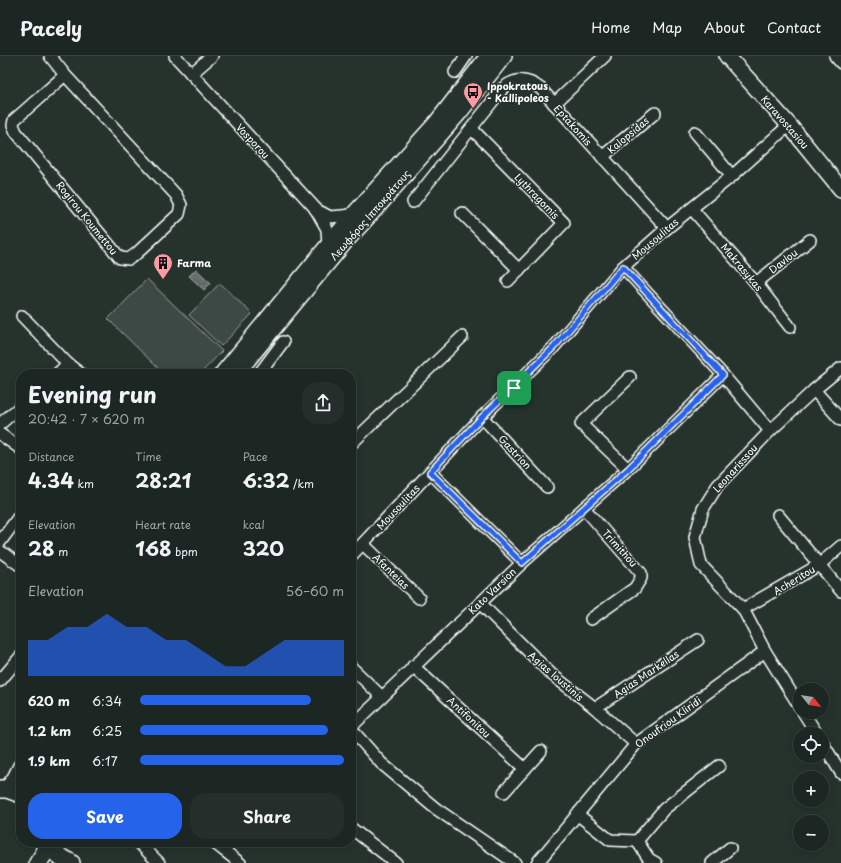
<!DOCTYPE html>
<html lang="en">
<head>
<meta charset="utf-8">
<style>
	body { margin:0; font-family:"Playpen Sans",sans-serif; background:#252e2a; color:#f1f3f6; height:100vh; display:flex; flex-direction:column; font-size:15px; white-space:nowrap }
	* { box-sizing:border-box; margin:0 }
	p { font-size:13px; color:#a0a5a5 }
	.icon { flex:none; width:22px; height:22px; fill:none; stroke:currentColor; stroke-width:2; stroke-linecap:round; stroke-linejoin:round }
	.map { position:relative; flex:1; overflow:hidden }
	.panel { position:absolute; left:16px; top:313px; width:340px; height:478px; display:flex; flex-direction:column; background:#1c2622; border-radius:16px; box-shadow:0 2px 10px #0003,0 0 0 1px #3a4340 }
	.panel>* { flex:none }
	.needle { width:26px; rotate:120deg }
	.buttons { position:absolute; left:793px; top:627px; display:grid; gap:8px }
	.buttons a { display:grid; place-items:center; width:36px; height:36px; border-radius:50%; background:#1c2622; box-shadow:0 2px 10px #0003,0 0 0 1px #3a4340; font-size:20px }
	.pin { position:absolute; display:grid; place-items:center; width:34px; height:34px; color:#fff; margin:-17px; border-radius:8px; box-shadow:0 2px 6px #0006 }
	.round { display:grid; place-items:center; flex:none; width:42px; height:42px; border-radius:16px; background:#252e2a }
	.head { display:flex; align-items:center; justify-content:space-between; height:68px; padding:0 12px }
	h1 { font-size:22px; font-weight:700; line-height:30px }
	.metrics { display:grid; grid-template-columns:repeat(3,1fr); gap:6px; height:68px; padding:4px 12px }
	.metrics div { display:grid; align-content:center }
	.metrics b { font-size:20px; font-weight:700 }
	.metrics small { font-size:11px; font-weight:400 }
	.metrics p { font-size:11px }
	.chart { height:112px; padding:8px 12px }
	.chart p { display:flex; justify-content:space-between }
	.chart svg { width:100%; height:72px; margin-top:4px; fill:#2563eb; opacity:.7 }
	.action { display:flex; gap:8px; margin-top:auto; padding:8px 12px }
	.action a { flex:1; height:46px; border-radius:16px; background:#2563eb; color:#fff; font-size:16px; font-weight:700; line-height:46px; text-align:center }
	.action a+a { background:#252e2a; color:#f1f3f6 }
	ul { padding:0 12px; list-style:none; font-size:13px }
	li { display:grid; grid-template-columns:64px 48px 1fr; align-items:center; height:30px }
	li i { height:10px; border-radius:5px; background:#2563eb }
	header { display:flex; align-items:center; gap:24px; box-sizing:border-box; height:56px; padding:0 20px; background:#1c2622; border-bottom:1px solid #3a4340 }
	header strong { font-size:19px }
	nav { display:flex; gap:22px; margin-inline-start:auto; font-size:14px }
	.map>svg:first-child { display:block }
</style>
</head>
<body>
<header>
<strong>Pacely</strong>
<nav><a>Home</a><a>Map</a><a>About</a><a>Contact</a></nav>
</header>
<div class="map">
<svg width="841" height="807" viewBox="0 0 841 807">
	<defs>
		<pattern id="water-waves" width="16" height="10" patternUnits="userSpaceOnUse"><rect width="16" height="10" fill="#67706c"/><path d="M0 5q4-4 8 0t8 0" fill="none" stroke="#575a59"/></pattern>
	</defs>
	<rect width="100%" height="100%" fill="#26332d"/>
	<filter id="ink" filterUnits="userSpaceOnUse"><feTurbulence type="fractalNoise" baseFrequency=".025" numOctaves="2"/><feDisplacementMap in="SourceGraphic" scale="8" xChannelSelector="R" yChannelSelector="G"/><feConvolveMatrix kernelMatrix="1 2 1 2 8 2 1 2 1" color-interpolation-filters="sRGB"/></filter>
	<g filter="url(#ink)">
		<g fill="#3e4944" stroke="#9ea4a2">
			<polygon points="147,223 222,295 200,318 164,318 108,263"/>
			<polygon points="220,227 252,258 221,290 189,259"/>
		</g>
		<polygon fill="url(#water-waves)" stroke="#a4a9a7" points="196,213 211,227 204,234 189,220"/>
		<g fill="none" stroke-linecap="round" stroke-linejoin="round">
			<g stroke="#fff" stroke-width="14">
				<g id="street">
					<polyline points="50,0 65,19 176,139 181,149 179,158 137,197 129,203 120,202 16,76 13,69 14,64 21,58 65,19"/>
					<polyline points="175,0 315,152 327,173 328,190"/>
					<polyline points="835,0 841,7"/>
					<polyline points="455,16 466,0"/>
					<polyline points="191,18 212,0"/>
					<polyline points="554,48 605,0"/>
					<polyline points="472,73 564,167 508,225"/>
					<polyline points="695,76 732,120"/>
					<polyline points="602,101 655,57"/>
					<path d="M413 146 503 32C516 22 527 22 541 33L667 172"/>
					<polyline points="315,153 330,161 353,159"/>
					<polyline points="692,153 756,227 790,271"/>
					<polyline points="462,157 519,214"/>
					<polyline points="623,211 723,319 770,375"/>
					<polyline points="756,227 810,184"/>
					<polyline points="22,260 68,308"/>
					<polyline points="57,318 68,308 81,318"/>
					<polyline points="259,318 283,286"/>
					<polyline points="814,334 841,364"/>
					<polyline points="482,361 547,431"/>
					<polyline points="0,368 21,350"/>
					<polyline points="0,378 21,393"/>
					<polyline points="351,388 462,281"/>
					<polyline points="628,413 581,368 630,321"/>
					<polyline points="430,416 522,507"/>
					<polyline points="584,452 641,517 641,522 635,532 591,563"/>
					<polyline points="778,459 841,535"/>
					<polyline points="0,486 20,459"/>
					<polyline points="363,488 419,542"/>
					<polyline points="0,495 21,510"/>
					<polyline points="351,500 482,361 554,291 623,211 667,172 732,120 789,69"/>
					<polyline points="480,547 551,618 595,652 636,688"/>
					<polyline points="743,553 819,509 841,490"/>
					<polyline points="413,610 525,713"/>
					<polyline points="351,611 382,641"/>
					<polyline points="0,625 21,600"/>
					<polyline points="800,651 765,595 743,553 701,509 695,481 703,453 718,429 770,375 814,334 841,312"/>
					<polyline points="595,652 698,584"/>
					<polyline points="803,656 817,678"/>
					<polyline points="351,671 522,507 628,413 723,319"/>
					<polyline points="351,673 381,707 435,752 515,807"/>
					<polyline points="822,686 841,717"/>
					<polyline points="504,736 541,695"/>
					<polyline points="577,758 610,784 637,785 664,753 719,710"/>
					<polyline points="351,772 396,807"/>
					<polyline points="637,785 649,803 656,807"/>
					<polyline points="138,786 159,807"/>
					<polyline points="213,786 240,807"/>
					<polyline points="537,807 636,688 765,595"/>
					<polyline points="712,807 730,792"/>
				</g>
			</g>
			<g stroke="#fff" stroke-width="18">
				<g id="secondary">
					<polyline points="727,0 789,69 841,133"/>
					<polyline points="222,318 353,159 436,67 488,0"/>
					<polyline points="236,318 345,186 378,150 459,57 504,0"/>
					<polyline points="7,733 15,722 21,710"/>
				</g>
			</g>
			<g stroke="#fff" stroke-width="20">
				<g id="primary">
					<polyline points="0,733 7,733 21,738"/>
					<polyline points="46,787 60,801 71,807"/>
					<polyline points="38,807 44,798 46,786"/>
				</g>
			</g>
			<use href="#street" stroke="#26332d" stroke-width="11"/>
			<use href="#secondary" stroke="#26332d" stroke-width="15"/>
			<use href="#primary" stroke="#26332d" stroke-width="17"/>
		</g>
	</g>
	<g fill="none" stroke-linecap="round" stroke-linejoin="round" filter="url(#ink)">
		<g stroke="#fff" stroke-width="8">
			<polygon id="route" points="623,211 723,319 628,413 522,507 430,416 482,361 554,291"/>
		</g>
		<use href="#route" stroke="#2563eb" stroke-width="5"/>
	</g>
	<defs>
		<g id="bus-pin" transform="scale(1)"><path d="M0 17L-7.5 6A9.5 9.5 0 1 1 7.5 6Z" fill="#ff9aa2" stroke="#26332d"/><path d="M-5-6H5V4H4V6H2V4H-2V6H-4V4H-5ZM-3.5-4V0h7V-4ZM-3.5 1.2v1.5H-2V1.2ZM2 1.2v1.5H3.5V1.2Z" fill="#111"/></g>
		<g id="building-pin" transform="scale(1)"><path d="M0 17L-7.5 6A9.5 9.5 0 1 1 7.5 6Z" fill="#ff9aa2" stroke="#26332d"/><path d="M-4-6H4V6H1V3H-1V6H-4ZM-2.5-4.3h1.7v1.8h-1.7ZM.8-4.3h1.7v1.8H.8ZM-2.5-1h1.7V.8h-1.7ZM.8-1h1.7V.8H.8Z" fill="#111"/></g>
	</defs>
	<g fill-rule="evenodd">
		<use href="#bus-pin" x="473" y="36"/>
		<use href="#building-pin" x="163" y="207"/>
	</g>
	<g text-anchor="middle" stroke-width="3" stroke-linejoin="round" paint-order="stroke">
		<g font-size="10" font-weight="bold" fill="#fff" stroke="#26332d" text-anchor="start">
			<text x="487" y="34">Ippokratous<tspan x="487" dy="12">- Kallipoleos</tspan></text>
			<text x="177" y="211">Farma</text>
		</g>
		<g font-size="10" fill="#fff" stroke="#26332d">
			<text transform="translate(785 66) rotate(49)" y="4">Karavostasiou</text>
			<text transform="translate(573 69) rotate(48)" y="4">Eptakomis</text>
			<text transform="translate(628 79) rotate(-40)" y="4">Kalopsidas</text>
			<text transform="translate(253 85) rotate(47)" y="4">Vosporou</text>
			<text transform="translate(537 140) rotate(46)" y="4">Lythragomis</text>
			<text transform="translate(370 159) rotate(-49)" y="4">Λεωφόρος Ιπποκράτους</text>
			<text transform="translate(87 162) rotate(51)" y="4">Rogirou Koumettou</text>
			<text transform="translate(655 183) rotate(-41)" y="4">Mousoulitas</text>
			<text transform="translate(783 205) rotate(-38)" y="4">Davlou</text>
			<text transform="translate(742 211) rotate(50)" y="4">Makrasykas</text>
			<text transform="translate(515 396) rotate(47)" y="4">Gastrion</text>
			<text transform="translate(735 412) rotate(-48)" y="4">Leonarisssou</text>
			<text transform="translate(398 451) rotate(-47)" y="4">Mousoulitas</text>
			<text transform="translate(620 492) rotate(48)" y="4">Trimithou</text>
			<text transform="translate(391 515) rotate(44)" y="4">Afanteias</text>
			<text transform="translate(794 524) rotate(-31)" y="4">Acheritou</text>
			<text transform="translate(492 535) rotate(-44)" y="4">Kato Varsion</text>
			<text transform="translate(646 618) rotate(-34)" y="4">Agias Markellas</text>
			<text transform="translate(556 620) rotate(41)" y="4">Agias Ioustinis</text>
			<text transform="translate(469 661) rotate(43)" y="4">Antifonitou</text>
			<text transform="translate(668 666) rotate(-36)" y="4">Onoufriou Kliridi</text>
		</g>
	</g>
</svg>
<div class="buttons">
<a><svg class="needle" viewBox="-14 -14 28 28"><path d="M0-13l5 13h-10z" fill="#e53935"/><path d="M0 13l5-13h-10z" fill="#a0a5a5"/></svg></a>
<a><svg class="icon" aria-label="locate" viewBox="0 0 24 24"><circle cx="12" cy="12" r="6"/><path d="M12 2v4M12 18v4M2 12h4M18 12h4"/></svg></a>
<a>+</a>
<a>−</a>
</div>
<div class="pin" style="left:514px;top:332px;background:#1e9e55"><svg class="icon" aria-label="arrive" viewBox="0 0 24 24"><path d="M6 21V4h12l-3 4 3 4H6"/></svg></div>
<section class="panel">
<div class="head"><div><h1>Evening run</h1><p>20:42 · 7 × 620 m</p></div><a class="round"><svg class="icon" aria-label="share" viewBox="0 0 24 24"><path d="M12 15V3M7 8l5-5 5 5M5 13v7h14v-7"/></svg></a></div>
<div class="metrics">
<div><p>Distance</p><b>4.34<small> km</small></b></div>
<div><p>Time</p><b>28:21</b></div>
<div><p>Pace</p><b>6:32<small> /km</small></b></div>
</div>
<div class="metrics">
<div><p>Elevation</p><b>28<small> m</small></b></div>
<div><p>Heart rate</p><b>168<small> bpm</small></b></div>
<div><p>kcal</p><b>320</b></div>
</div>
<div class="chart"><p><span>Elevation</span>56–60 m</p>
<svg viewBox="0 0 160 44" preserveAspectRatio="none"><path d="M0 44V22L10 22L20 14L30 14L40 6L50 14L60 14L70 22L80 22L90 30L100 38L110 38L120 30L130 22L140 22L150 22L160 22V44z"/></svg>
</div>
<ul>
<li><b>620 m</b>6:34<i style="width:84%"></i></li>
<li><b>1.2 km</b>6:25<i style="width:92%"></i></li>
<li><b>1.9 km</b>6:17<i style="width:100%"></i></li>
</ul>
<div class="action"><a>Save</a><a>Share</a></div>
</section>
</div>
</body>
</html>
